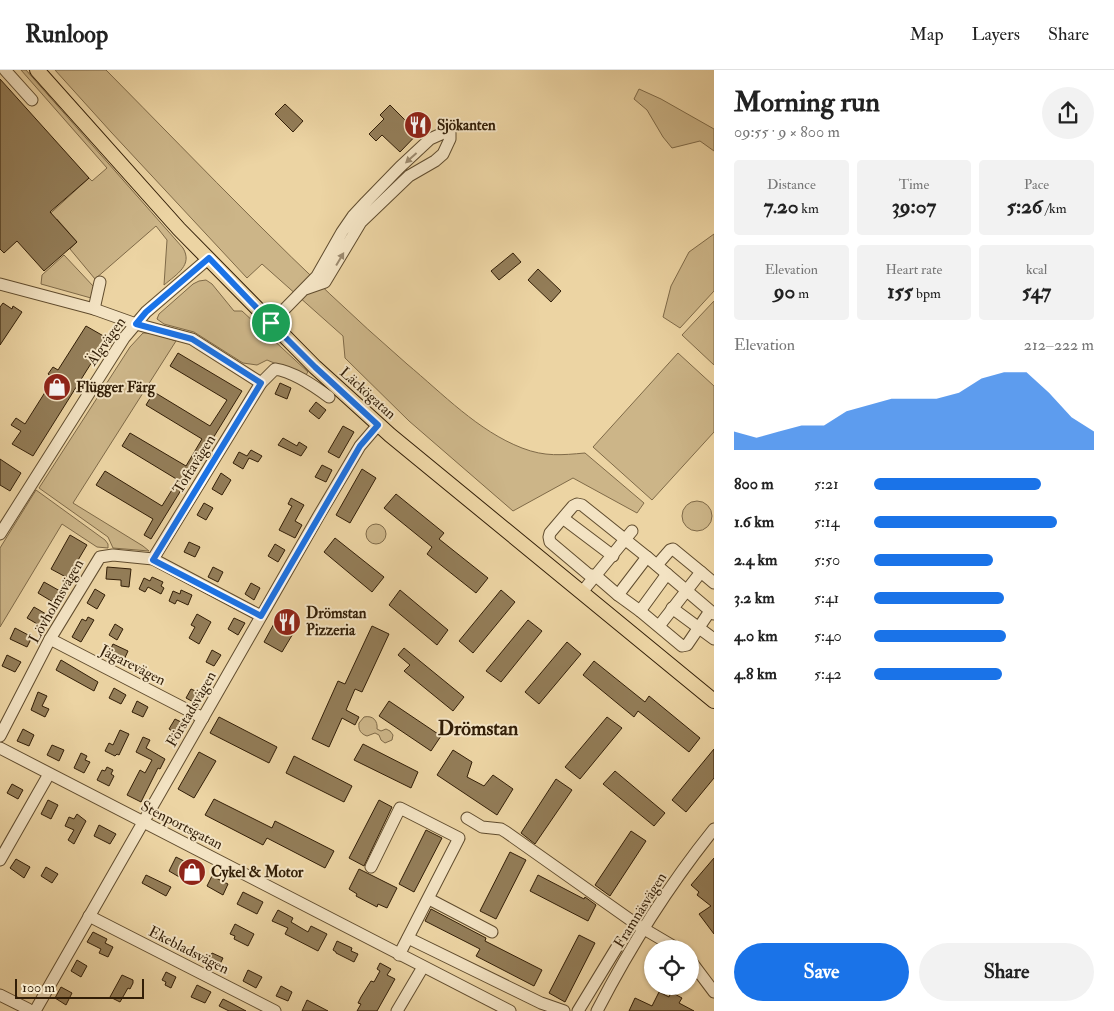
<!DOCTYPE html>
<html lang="en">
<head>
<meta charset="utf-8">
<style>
	body { margin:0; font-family:"IM FELL Double Pica",serif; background:#f2f2f2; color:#222; height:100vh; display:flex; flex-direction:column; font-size:19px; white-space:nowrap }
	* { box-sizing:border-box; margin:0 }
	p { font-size:16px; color:#767676 }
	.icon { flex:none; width:28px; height:28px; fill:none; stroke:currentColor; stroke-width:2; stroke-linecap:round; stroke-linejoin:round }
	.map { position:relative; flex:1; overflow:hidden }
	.drawer { display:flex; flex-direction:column; background:#fff; width:400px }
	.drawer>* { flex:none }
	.buttons { position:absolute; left:644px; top:870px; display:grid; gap:10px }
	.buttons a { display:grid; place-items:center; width:55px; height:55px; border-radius:50%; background:#fff; box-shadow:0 1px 4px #0004; font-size:25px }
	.scale { position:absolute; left:15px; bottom:12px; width:129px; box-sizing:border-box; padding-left:5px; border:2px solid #321e07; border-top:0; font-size:14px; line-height:18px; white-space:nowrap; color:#321e07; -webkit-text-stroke:4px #f3e3c3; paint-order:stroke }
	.pin { position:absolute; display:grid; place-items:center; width:42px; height:42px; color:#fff; margin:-21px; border:2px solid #fff; border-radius:50%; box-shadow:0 1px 5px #0007 }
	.round { display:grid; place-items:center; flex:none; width:52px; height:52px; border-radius:26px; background:#f2f2f2 }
	.head { display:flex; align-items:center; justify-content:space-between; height:85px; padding:0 20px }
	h1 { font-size:28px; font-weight:800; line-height:38px }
	.metrics { display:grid; grid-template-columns:repeat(3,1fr); gap:8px; height:85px; padding:5px 20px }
	.metrics div { display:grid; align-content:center; border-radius:5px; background:#f2f2f2; text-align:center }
	.metrics b { font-size:21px; font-weight:800 }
	.metrics small { font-size:14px; font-weight:400 }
	.metrics p { font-size:14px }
	.chart { height:140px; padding:10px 20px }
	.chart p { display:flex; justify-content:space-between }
	.chart svg { width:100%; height:90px; margin-top:5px; fill:#1a73e8; opacity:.7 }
	.primary-button { display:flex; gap:10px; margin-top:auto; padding:10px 20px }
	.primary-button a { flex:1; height:58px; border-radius:30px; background:#1a73e8; color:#fff; font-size:20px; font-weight:800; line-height:58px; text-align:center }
	.primary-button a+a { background:#f2f2f2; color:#222 }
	ul { padding:0 20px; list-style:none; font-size:16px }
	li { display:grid; grid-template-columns:80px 60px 1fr; align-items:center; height:38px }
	li i { height:12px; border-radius:6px; background:#1a73e8 }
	header { display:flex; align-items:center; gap:30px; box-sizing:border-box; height:70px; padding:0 25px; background:#fff; border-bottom:1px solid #e0e0e0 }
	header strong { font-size:24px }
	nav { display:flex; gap:28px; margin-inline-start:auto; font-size:18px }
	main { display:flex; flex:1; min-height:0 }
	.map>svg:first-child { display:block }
</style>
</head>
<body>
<header>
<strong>Runloop</strong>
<nav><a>Map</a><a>Layers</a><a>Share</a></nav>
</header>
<main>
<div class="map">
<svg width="714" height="941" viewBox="0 0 714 941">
	<rect width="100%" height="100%" fill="#ecd4a3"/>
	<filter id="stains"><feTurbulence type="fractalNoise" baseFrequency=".004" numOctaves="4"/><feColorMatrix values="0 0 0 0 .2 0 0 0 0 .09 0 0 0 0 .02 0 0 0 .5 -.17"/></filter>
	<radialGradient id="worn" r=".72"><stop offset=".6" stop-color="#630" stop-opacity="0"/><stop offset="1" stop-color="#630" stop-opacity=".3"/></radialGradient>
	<g fill="#ccb588" stroke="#7f6a48">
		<path d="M21 0H26L183 178C193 195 177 204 164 215L167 170 156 156 95 209 70 179 77 172 57 149 47 158 41 152 89 108 92 111 107 98Z"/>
		<path d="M55 0H106C205 100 301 202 407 294 443 324 478 361 522 378 545 387 562 385 585 383L644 433 637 443 573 408 513 441 409 351 345 288 343 266 262 194 247 208 111 62Z"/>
		<polygon points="639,19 661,29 714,59 714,81 700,71 672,78 663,67 647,40 634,29"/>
		<polygon points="714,164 714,221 680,258 663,247 671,216 689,182"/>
		<polygon points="64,185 94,217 91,228 41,214 42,205"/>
		<polygon points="206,210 212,214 234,241 242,241 308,302 305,306 267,290 257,295 243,293 194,262 164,254 157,249 159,244 193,214 199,211"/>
		<polygon points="714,231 714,295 682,265"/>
		<polygon points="143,263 153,263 176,271 73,433 143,476 149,481 113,478 108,467 39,418 130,277"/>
		<polygon points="678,283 714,316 714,362 652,430 593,377"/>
		<polygon points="36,420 105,470 108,474 108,478 97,477 62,454 0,557 0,478"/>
		<circle cx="697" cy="446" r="15"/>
		<circle cx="376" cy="464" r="10"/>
		<path d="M364 647C373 645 378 651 377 659L381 661 386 659 390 661 393 665 392 670 385 673 381 670 379 665 375 663 367 666C361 664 358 660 359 653Z"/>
	</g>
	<g fill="#937d58" stroke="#321e07">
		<polygon points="0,9 89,108 50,142 77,172 44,201 17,171 4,183 0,179"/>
		<polygon points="285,34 303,51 293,62 275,44"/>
		<polygon points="390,35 410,55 417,48 425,56 400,82 382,65 376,71 369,64 384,49 380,45"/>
		<polygon points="513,183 521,192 499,210 491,201"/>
		<polygon points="538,199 561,221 551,232 528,210"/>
		<polygon points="3,233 12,239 13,236 22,242 0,275 0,237"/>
		<polygon points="86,256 107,268 33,386 12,374 21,361 11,355 16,348 25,354 54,308 48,304 53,297 58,300"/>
		<polygon points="178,283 242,321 151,469 144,465 153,449 96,415 105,401 162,436 178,410 122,376 130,363 186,396 202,369 146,335 154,322 210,356 227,330 170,296"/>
		<polygon points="280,313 291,318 287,329 275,324"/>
		<polygon points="316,332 326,340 319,349 309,341"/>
		<polygon points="343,356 354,362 339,388 328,382"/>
		<polygon points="283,368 297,376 299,372 307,377 301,386 278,375"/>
		<polygon points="251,380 262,386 258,392 249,388 243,399 233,393 239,382 247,386"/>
		<polygon points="0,389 21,403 10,421 0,415"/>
		<polygon points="322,395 332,400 326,412 315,407"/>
		<polygon points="362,399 376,408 350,453 336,445"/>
		<polygon points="221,403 231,410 222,425 212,419"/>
		<polygon points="396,424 444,463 439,469 488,508 476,523 427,484 432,477 384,438"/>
		<polygon points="291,428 304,435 295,451 302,455 295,468 279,460 292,436 288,434"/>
		<polygon points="204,433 213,438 206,450 197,445"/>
		<polygon points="70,465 87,475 68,507 64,506 51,499"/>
		<polygon points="335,468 384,507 372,522 324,482"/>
		<polygon points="189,472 200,477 195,487 184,482"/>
		<polygon points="275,474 285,480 278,492 268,486"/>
		<polygon points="107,497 131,499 129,517 121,516 121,510 106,509"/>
		<polygon points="213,497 223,502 218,512 208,507"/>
		<polygon points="152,507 163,512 161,516 164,518 161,524 148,517 145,522 139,519 144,508 150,511"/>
		<polygon points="44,512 60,521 53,532 38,523"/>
		<polygon points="251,513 260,518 254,530 245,524"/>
		<polygon points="95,519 105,525 97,539 87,533"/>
		<polygon points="181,520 192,525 188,535 177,530 175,534 169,531 173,521 180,524"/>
		<polygon points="400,520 448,560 437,575 389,535"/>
		<polygon points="501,520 515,532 473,583 459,571"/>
		<polygon points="34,537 46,544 39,555 27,548"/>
		<polygon points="281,541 300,552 282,582 264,572"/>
		<polygon points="197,544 211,552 199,574 189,568 195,557 191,555"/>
		<polygon points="88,547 94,550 81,572 72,567 82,549 86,551"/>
		<polygon points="234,548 245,553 238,565 228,559"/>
		<polygon points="528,550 542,561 501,612 486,601"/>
		<polygon points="115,554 123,559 117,570 109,565"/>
		<polygon points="372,556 389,564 362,622 355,619 346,640 359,647 355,655 342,648 329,677 312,669 338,611 345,614"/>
		<polygon points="15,558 32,567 27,577 10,569"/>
		<polygon points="567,572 581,584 539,634 525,622"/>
		<polygon points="113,574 128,581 122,594 107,587"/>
		<polygon points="404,578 464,627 453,641 404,601 410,595 398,585"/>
		<polygon points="212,580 221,585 214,596 206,592"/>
		<polygon points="7,585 21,592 15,602 2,596"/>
		<polygon points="61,590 98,612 94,621 56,600"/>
		<polygon points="594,591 645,632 649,626 700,668 689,682 638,641 634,647 583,605"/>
		<polygon points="114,618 126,625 121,634 109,628"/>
		<polygon points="191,619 202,624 197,634 186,628"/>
		<polygon points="38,622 47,626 42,636 49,639 45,647 31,640"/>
		<polygon points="137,631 148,637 143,647 132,642"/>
		<polygon points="389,631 441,666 431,681 379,646"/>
		<polygon points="219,647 277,677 269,693 210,663"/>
		<polygon points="607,647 622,658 580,709 565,697"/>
		<polygon points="175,649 185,654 179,665 169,659"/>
		<polygon points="23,659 34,665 29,676 17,671"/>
		<polygon points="120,660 129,664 119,685 117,684 115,686 105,681 109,673 113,675"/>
		<polygon points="143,667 150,670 146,678 165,689 160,699 158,698 141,732 127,725 140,700 145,703 152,690 136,682"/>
		<polygon points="363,674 418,702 411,718 354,690"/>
		<polygon points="52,675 64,680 59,691 47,685"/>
		<polygon points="714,679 714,708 686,742 672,730"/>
		<polygon points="453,680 472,692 467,707 484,716 493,705 513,719 497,745 437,705"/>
		<polygon points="199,682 216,691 194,728 178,719"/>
		<polygon points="81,683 87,686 85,690 90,692 84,703 74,698"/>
		<polygon points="294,686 352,716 344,732 286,703"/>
		<polygon points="107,697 113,700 111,704 114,706 109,716 97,710 102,700 105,701"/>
		<polygon points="615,701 665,743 654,756 603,714"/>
		<polygon points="556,709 572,720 535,774 521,763"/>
		<polygon points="12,714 23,720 18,729 7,723"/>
		<polygon points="214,729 272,758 275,751 334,781 325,798 267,768 263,775 205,745"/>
		<polygon points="48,730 58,735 51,749 41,744"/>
		<polygon points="379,730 392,737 364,796 349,788"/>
		<polygon points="77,744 86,751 74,774 68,770 74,760 65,756 69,747 74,749"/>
		<polygon points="99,755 116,764 110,774 94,766"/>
		<polygon points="426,760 442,768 414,822 399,814"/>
		<polygon points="631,761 646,771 610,826 595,815"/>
		<polygon points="510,782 526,790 496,849 480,841"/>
		<polygon points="176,787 198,798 192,809 183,805 181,808 169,801"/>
		<polygon points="714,788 714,864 699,844 711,836 697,825 699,822 691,815"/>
		<polygon points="16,789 30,797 24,808 10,798"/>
		<polygon points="46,797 58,804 52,813 41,806"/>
		<polygon points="359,799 397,818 387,838 378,834 377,837 356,826 357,824 349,819"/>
		<polygon points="146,805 171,817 166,826 142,813"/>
		<polygon points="538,805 584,829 585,827 596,835 588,851 530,821"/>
		<polygon points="212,806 228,814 223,825 207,816"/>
		<polygon points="243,822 263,832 257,844 237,834"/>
		<polygon points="431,839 486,868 485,871 542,900 534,916 476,886 480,879 425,851"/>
		<polygon points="278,840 293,848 291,852 308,862 311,856 327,864 318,881 285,864 288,858 272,851"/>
		<polygon points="235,854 254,864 248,876 234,869 235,866 230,864"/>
		<polygon points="93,862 107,869 105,873 113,877 108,887 99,883 101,879 87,872"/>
		<polygon points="579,865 595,873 565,932 549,923"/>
		<polygon points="337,871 352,878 351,881 358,884 354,892 336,883 336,882 333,880"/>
		<polygon points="212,883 223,888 218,898 207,892"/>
		<polygon points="77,890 87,896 81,907 71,901"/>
		<polygon points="380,893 391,899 387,905 395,909 377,941 357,941 361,934 358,933 361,927 371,911 374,912 380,901 377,899"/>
		<polygon points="248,900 262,907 256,918 243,911"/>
		<polygon points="166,902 176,907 171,918 165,915 166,912 162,910"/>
		<polygon points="122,905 133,910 133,913 130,919 128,918 120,932 110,927"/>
		<polygon points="197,915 211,922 205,933 191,927"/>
		<polygon points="281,916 292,922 288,931 276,926"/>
		<polygon points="61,917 72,923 66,935 55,928"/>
		<polygon points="659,922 669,927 671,922 682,928 679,933 694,941 629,941 635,928 652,936"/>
		<polygon points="223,929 231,933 246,941 229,941 219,936"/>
		<polygon points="307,930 328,941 302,941"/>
	</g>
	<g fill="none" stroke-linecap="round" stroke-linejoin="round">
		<g stroke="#604c2e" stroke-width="13">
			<g id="minor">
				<polyline points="5,0 32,30"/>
				<polyline points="0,214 94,239 136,254 192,269 261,313"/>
				<polyline points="94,239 100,212"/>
				<polyline points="271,253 317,206 342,162 353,146 366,132 400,97 430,69 450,60 450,69 443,84 435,91 409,106 361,152 325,212 305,219"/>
				<polyline points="564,449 613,486"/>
				<polyline points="0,464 124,268 146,242 209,188"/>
				<path d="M153 489 261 313 275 299C294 302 313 315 329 327"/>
				<polyline points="657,495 670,480 673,479 701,502 659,556"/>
				<polyline points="701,502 714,513"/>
				<polyline points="582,522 632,461"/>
				<polyline points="618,525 647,487"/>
				<polyline points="672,538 714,569"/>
				<polyline points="640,541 667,504"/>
				<polyline points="710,541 687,575 682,576 640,541 618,525 596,506 588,504 550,472 549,467 550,463 573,436 577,434 582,435 647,487 714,544"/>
				<polyline points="50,569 203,648"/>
				<polyline points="0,666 50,569 100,487 113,485 153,489 261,546"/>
				<polyline points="0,678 510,941"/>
				<polyline points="467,748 482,757 501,759 506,762 639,856 678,879"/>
				<polyline points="0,790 49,704"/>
				<polyline points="371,797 400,738 459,768 399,885"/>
				<polyline points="429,829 492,862"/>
				<polyline points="89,846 275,941"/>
				<polyline points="408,868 541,933 564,941"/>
				<polyline points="690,890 714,922"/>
				<polyline points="0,925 28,939"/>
				<polyline points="35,941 318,447 360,376 378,355"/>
				<polyline points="397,941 423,897"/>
				<polyline points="578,941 617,877"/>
				<path d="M597 941C630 877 669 815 714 759"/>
			</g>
		</g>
		<g stroke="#321e07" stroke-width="16">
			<polyline id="major" points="37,0 179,159 315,297 390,365 714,631"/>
		</g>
		<use href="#minor" stroke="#f3e3c3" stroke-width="11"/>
		<use href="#major" stroke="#ecd4a3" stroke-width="14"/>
	</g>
	<defs><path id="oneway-solid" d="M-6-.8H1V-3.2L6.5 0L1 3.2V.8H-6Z" transform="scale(1.25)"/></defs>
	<g fill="#9c8a6e">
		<use href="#oneway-solid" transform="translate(411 88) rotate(138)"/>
		<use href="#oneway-solid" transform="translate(340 189) rotate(-59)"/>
	</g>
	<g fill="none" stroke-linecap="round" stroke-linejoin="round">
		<g stroke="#fff" stroke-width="10">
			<polygon id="route" points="209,188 271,253 315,297 378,355 360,376 261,546 153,490 261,313 192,269 136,254 146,242"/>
		</g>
		<use href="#route" stroke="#1a73e8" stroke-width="6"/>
	</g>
	<defs>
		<g id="restaurant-disc" transform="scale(1.4375)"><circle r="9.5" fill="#8f2418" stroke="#f3e3c3"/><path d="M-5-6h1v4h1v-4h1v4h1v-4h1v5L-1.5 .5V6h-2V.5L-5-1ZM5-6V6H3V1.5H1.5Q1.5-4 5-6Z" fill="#fff"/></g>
		<g id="shop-disc" transform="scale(1.4375)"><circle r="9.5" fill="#8f2418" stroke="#f3e3c3"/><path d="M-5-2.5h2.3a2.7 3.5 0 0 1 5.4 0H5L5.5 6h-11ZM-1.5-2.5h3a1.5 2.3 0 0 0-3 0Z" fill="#fff"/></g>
	</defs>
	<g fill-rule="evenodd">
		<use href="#restaurant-disc" x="418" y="55"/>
		<use href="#shop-disc" x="57" y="317"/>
		<use href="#restaurant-disc" x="287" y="552"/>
		<use href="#shop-disc" x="192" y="802"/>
	</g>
	<g text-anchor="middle" stroke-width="4" stroke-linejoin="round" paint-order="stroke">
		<g font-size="15" font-weight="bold" fill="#321e07" stroke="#f3e3c3" text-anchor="start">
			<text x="437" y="60">Sjökanten</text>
			<text x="76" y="322">Flügger Färg</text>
			<text x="306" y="548">Drömstan<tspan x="306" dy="17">Pizzeria</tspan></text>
			<text x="211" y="807">Cykel &amp; Motor</text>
		</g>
		<g font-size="15" fill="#321e07" stroke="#f3e3c3">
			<text transform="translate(106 271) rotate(-55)" y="5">Älgvägen</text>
			<text transform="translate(368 323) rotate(42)" y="5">Läckögatan</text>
			<text transform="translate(194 394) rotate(-58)" y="5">Toftavägen</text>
			<text transform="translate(56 531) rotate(-60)" y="5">Lövholmsvägen</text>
			<text transform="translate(133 595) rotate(27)" y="5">Jägarevägen</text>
			<text transform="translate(191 639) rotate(-60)" y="5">Förstadsvägen</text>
			<text transform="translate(182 755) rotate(27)" y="5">Stenportsgatan</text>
			<text transform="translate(640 840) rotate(-58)" y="5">Framnäsvägen</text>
			<text transform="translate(189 880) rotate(27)" y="5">Ekebladsvägen</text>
		</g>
		<g font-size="20" font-weight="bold" fill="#321e07" stroke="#f3e3c3">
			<text x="478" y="665">Drömstan</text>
		</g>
	</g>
	<rect width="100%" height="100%" filter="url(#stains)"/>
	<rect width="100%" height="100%" fill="url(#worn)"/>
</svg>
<div class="buttons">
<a><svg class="icon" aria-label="locate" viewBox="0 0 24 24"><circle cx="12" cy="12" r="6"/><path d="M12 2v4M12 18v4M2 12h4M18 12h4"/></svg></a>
</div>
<div class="scale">100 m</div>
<div class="pin" style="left:271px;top:253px;background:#1e9e55"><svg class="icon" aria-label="arrive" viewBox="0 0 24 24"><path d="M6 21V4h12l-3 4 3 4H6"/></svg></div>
</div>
<section class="drawer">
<div class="head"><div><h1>Morning run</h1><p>09:55 · 9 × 800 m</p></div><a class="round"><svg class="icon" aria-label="share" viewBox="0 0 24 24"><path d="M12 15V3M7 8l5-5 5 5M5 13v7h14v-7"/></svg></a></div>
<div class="metrics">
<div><p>Distance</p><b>7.20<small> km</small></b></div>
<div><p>Time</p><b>39:07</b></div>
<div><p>Pace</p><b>5:26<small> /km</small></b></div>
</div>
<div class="metrics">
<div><p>Elevation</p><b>90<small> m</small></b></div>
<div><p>Heart rate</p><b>155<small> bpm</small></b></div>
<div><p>kcal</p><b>547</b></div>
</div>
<div class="chart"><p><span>Elevation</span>212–222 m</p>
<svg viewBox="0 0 160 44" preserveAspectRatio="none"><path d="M0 44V35L10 38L20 35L30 32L40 32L50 25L60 22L70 19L80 19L90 19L100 16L110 9L120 6L130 6L140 16L150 28L160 35V44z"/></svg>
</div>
<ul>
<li><b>800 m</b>5:21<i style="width:76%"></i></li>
<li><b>1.6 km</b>5:14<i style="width:83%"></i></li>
<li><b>2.4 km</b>5:50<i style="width:54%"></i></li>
<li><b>3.2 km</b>5:41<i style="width:59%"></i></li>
<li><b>4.0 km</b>5:40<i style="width:60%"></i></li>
<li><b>4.8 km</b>5:42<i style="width:58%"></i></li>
</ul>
<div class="primary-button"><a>Save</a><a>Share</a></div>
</section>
</main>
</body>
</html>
